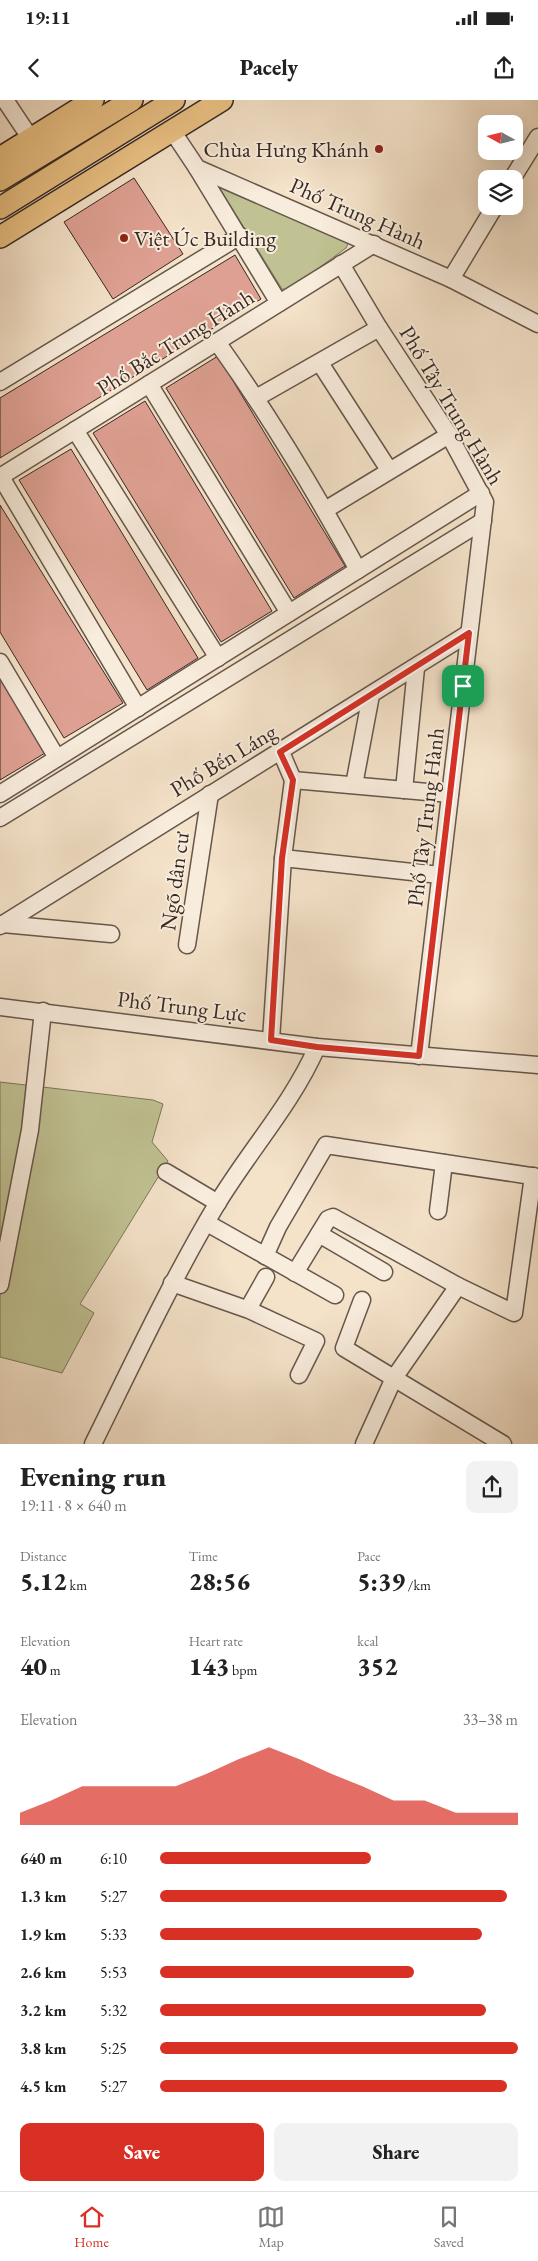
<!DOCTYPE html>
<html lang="en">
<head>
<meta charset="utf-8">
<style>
	body { margin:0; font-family:"EB Garamond",serif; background:#f2f2f2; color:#222; height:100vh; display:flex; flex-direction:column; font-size:19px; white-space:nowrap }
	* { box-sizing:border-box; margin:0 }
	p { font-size:16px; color:#767676 }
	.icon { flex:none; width:28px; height:28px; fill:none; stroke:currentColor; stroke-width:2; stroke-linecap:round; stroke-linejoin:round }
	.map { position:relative; height:1344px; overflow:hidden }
	.panel { display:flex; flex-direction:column; background:#fff; flex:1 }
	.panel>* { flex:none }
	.needle { width:32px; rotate:278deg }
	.controls { position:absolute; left:478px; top:15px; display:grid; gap:10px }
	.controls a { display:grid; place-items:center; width:45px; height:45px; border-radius:10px; background:#fff; box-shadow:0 5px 20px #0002; font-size:25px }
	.pin { position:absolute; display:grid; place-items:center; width:42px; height:42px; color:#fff; margin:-21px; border-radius:10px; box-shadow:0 2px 8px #0006 }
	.round { display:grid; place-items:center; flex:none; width:52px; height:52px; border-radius:10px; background:#f2f2f2 }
	.head { display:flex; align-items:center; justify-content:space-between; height:85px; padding:0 20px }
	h1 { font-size:28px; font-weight:800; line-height:38px }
	.figures { display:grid; grid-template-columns:repeat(3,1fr); gap:8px; height:85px; padding:5px 20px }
	.figures div { display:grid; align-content:center }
	.figures b { font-size:25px; font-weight:800 }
	.figures small { font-size:14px; font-weight:400 }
	.figures p { font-size:14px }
	.chart { height:140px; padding:10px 20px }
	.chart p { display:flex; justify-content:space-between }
	.chart svg { width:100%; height:90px; margin-top:5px; fill:#d93025; opacity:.7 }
	.primary-button { display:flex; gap:10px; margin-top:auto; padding:10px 20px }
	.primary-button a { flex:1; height:58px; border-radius:10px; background:#d93025; color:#fff; font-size:20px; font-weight:800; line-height:58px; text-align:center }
	.primary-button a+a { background:#f2f2f2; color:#222 }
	ul { padding:0 20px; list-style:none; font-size:16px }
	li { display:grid; grid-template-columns:80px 60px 1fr; align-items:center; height:38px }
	li i { height:12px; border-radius:6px; background:#d93025 }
	.status { display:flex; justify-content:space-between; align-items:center; height:35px; padding:0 25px; background:#fff; direction:ltr }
	.status svg { height:14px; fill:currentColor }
	header { display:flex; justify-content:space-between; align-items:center; height:65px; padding:0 20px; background:#fff; font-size:22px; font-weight:800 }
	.menu { display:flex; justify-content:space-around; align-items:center; height:70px; border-top:1px solid #e0e0e0; background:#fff; font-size:14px; color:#767676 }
	.menu a { display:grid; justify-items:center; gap:2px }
	.menu .current { color:#d93025 }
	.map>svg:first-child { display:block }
</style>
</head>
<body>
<div class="status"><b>19:11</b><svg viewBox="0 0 49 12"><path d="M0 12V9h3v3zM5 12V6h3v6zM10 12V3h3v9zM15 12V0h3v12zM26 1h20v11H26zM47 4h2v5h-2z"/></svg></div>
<header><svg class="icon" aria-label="back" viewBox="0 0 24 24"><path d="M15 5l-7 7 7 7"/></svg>Pacely<svg class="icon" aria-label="share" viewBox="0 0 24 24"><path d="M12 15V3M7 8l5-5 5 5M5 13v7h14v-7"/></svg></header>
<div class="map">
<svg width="538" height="1344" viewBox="0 0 538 1344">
	<rect width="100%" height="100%" fill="#f4e2c9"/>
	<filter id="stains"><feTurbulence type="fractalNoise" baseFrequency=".004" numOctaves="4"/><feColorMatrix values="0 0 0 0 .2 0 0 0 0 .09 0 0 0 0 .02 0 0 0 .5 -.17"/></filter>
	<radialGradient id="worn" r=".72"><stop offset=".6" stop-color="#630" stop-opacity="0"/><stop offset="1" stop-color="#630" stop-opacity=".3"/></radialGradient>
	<g fill="#c0c293" stroke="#7b765b">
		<polygon points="217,84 349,142 346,148 289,190 282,189"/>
		<polygon points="0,982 153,1000 163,1004 152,1042 168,1061 80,1204 94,1213 62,1273 0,1257"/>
	</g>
	<g fill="#dea092" stroke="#362923">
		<polygon points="134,78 183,154 113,199 64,122"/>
		<polygon points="235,155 261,199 0,358 0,298"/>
		<polygon points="218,256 345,466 294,498 166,288"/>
		<polygon points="145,301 272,511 221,542 93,333"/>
		<polygon points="71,349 198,558 147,590 19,380"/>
		<polygon points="0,405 123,603 64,638 0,532"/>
		<polygon points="0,579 45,653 0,680"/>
	</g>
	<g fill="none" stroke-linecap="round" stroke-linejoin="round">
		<g stroke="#66574c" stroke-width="19">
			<g id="minor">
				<polyline points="5,0 31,39"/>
				<polyline points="173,32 197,68 451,179 538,224"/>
				<polyline points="197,68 279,203"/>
				<polyline points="512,79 538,37"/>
				<polyline points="341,164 379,228 449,335 485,402 419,956"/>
				<polyline points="451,179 495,106"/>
				<path d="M217 242C269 315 315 391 358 470"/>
				<polyline points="320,263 389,370"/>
				<polyline points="0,282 240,136"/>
				<polyline points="149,284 289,513"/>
				<polyline points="256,298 379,228"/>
				<polyline points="75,330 218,558"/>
				<polyline points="0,377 374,144"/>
				<polyline points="1,377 138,608"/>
				<polyline points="325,410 449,335"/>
				<polyline points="0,562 57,658"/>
				<polyline points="281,652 293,680 283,758 440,775"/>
				<polyline points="293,680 450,694"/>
				<polyline points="354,685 371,595"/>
				<polyline points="404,690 416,568"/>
				<polyline points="0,694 481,393"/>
				<polyline points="0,718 483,421"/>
				<polyline points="3,824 111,834"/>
				<polyline points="0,826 469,533"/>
				<polyline points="187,845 210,694"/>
				<polyline points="0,907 317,947 538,965"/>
				<polyline points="271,940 283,758"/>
				<polyline points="166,1072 218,1103"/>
				<polyline points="438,1111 444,1063"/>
				<polyline points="207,1123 335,1195"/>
				<polyline points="319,1134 384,1172"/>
				<polyline points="265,1156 278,1127 326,1045 538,1077"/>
				<polyline points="295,1173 328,1119 333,1117 458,1186 514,1213 533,1076"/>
				<polyline points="172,1183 249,1210 316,1241 299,1275"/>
				<polyline points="0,1185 30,1030 43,911"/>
				<polyline points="362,1200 344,1248 503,1344"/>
				<polyline points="248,1209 266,1177"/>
				<path d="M93 1344C133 1263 171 1181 217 1104 249 1051 292 1004 317 947"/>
				<polyline points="364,1344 394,1278 458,1186"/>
			</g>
		</g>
		<g stroke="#362923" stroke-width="24">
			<g id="major">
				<polyline points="0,58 93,0"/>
				<polyline points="0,80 132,0"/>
				<polyline points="0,108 174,0"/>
				<polyline points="0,137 222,0"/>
			</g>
		</g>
		<use href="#minor" stroke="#f8ecdc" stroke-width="16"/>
		<use href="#major" stroke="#eac184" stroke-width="21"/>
	</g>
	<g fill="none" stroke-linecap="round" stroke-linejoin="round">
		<g stroke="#fff" stroke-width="10">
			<polygon id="route" points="469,533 419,956 317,947 271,940 282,758 293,680 280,652"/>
		</g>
		<use href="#route" stroke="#d93025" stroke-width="6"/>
	</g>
	<g fill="#8f2418" stroke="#f8ecdc" stroke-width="2">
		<circle cx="379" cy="49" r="5"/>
		<circle cx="124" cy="138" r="5"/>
	</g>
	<g text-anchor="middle" stroke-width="4" stroke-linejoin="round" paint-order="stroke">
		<g font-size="22" fill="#362923" stroke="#f8ecdc" text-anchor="end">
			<text x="369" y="57">Chùa Hưng Khánh</text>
			<text x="134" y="146" text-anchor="start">Việt Úc Building</text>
		</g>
		<g font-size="22" fill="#362923" stroke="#f8ecdc">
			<text transform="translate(358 113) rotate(24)" y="8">Phố Trung Hành</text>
			<text transform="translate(175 242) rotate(-32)" y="8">Phố Bắc Trung Hành</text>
			<text transform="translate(452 305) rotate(59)" y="8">Phố Tây Trung Hành</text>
			<text transform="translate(223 660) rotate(-31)" y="8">Phố Bến Láng</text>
			<text transform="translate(425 717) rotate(-83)" y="8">Phố Tây Trung Hành</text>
			<text transform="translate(174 781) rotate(-82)" y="8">Ngõ dân cư</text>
			<text transform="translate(182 906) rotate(7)" y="8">Phố Trung Lực</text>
		</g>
	</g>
	<rect width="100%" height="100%" filter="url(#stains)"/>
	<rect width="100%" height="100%" fill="url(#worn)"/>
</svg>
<div class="controls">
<a><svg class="needle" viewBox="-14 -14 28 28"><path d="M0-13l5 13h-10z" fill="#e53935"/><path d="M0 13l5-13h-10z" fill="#767676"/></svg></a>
<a><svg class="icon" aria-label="layers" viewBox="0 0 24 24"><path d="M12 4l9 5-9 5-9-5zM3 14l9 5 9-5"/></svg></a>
</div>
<div class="pin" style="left:463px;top:586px;background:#1e9e55"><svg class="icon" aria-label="arrive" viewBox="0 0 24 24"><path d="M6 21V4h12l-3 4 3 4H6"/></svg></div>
</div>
<section class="panel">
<div class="head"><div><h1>Evening run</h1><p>19:11 · 8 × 640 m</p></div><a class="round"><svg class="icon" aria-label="share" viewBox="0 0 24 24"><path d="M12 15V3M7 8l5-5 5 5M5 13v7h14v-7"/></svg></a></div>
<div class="figures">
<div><p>Distance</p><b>5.12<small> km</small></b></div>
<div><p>Time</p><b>28:56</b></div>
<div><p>Pace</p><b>5:39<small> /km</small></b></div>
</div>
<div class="figures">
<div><p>Elevation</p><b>40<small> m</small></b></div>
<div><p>Heart rate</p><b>143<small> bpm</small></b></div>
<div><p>kcal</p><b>352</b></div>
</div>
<div class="chart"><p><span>Elevation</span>33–38 m</p>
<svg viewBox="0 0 160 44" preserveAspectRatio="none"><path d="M0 44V38L10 32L20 25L30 25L40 25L50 25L60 19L70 12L80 6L90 12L100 19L110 25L120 32L130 32L140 38L150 38L160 38V44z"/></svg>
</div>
<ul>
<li><b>640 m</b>6:10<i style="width:59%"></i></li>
<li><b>1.3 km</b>5:27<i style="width:97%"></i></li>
<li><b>1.9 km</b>5:33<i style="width:90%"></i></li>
<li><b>2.6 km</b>5:53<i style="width:71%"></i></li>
<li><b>3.2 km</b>5:32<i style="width:91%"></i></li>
<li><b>3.8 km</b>5:25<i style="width:100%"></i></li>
<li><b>4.5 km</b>5:27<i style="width:97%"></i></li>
</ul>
<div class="primary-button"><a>Save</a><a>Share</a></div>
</section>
<nav class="menu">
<a class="current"><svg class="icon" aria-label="home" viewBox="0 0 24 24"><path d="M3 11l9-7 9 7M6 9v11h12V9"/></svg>Home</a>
<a><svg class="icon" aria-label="map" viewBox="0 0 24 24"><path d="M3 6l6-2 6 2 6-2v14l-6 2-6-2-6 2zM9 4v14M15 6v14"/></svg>Map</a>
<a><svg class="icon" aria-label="saved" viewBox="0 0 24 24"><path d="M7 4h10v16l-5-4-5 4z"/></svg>Saved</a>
</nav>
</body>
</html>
